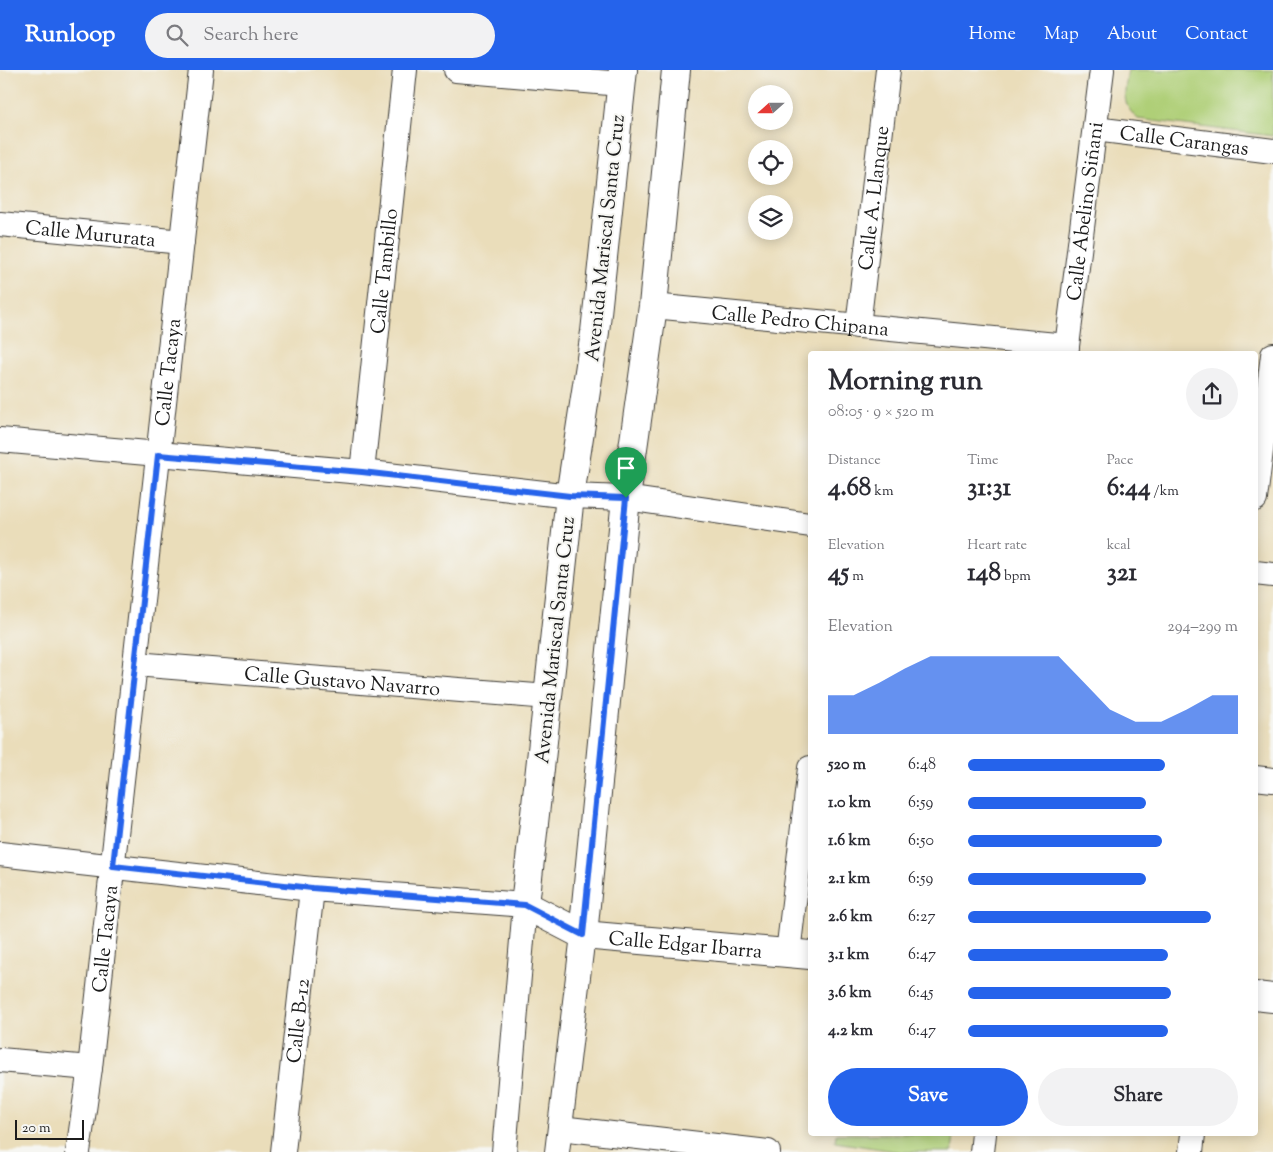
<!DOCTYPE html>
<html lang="en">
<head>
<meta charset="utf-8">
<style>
	body { margin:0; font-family:"Sorts Mill Goudy",serif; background:#f2f2f3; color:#2b2b33; height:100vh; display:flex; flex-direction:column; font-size:19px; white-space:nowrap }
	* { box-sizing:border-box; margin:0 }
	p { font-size:16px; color:#7c7c81 }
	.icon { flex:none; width:28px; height:28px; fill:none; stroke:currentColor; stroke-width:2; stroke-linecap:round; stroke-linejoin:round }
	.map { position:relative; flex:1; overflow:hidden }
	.details { position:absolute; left:808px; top:281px; width:450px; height:785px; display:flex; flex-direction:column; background:#fff; border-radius:5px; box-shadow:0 2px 12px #0003 }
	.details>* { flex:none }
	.needle { width:32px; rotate:249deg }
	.buttons { position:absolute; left:748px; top:15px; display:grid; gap:10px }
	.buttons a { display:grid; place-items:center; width:45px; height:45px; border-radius:50%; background:#fff; box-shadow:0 2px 12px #0003; font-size:25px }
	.scale { position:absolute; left:15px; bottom:12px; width:69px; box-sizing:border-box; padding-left:5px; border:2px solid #1c1c1c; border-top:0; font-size:14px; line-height:18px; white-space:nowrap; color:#1c1c1c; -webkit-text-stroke:4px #f6f6f2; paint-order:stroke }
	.pin { position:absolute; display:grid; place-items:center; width:42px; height:42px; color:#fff; margin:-51px -21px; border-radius:50% 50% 50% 0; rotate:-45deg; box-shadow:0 0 5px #0007 }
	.pin .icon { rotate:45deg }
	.round { display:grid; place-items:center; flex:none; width:52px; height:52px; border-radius:26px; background:#f2f2f3 }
	.summary { display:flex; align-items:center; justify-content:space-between; height:85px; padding:0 20px }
	h1 { font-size:28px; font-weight:700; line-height:38px }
	.stats { display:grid; grid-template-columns:repeat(3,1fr); gap:8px; height:85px; padding:5px 20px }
	.stats div { display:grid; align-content:center }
	.stats b { font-size:25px; font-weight:700 }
	.stats small { font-size:14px; font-weight:400 }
	.stats p { font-size:14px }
	.chart { height:140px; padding:10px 20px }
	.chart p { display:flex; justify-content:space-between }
	.chart svg { width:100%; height:90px; margin-top:5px; fill:#2563eb; opacity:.7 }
	.button { display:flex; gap:10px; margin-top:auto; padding:10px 20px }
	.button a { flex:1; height:58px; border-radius:30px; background:#2563eb; color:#fff; font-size:20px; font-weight:700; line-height:58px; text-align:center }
	.button a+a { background:#f2f2f3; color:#2b2b33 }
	ul { padding:0 20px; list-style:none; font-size:16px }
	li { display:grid; grid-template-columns:80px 60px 1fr; align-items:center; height:38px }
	li i { height:12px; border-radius:6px; background:#2563eb }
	header { display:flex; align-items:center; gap:30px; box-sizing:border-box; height:70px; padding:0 25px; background:#2563eb; color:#fff }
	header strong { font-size:24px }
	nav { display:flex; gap:28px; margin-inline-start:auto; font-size:18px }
	.search { width:350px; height:45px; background:#f2f2f3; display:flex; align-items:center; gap:12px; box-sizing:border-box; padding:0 18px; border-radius:28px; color:#7c7c81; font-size:19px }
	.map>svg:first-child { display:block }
</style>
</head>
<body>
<header>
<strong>Runloop</strong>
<div class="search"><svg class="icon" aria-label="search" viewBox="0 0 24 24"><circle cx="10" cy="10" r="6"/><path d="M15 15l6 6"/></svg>Search here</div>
<nav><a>Home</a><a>Map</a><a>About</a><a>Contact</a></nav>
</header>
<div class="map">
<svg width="1273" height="1082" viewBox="0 0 1273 1082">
	<rect width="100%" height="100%" fill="#f6f6f2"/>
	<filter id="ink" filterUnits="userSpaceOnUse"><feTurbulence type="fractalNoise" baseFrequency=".02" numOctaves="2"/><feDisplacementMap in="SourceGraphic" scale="10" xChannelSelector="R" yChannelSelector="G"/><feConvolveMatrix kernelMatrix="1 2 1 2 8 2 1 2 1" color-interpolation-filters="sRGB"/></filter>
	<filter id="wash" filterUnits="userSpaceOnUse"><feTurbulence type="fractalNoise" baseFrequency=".0096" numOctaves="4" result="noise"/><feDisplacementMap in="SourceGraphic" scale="20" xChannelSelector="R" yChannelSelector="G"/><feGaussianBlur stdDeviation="1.12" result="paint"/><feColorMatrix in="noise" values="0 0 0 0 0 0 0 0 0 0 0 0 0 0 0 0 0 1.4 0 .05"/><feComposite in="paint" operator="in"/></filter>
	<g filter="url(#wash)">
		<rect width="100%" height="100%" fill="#eaddba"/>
		<g fill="#afcf77" stroke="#66764a">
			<path d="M1128 0H1273V66L1138 49C1120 33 1125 22 1128 0Z"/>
			<polygon points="836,1064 954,1064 952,1082 901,1082 835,1072"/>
		</g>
	</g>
	<g filter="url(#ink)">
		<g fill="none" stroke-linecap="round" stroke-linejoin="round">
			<g stroke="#3b3934" stroke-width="26">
				<g id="minor">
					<polyline points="456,0 621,14"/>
					<path id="s1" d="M1095 59 1273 81"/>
					<path id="s2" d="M0 154 182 172"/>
					<path id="s3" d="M653 236 1067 276"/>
					<path id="s4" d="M858 256 888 0"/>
					<path id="s5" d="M1066 284 1102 0"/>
					<polyline points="0,370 362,402 570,426 626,428 810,455"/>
					<path id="s6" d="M362 402 405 0"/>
					<polyline points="1255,429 1273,285"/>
					<polyline points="1255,503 1273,505"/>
					<path id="s7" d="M135 594 548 627"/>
					<polyline points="1255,708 1273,710"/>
					<polyline points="0,784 312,819 525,835 504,1082"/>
					<polyline points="788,883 810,698"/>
					<polyline points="0,990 90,998"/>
					<polyline points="560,1058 768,1082"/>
					<path id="s8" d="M78 1082 90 998 201 0"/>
					<path id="s9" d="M283 1082 312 819"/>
					<polyline points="557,1082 583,865"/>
					<polyline points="982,1082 984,1064"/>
					<polyline points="1191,1082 1193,1064"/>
				</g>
			</g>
			<g stroke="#3b3934" stroke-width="30">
				<g id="major">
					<path id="s10" d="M623 0 595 262 570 426 525 835 583 865 810 885"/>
					<polyline points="583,865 626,428 653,236 676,0"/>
					<polyline points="1255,926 1273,928"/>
				</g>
			</g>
			<use href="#minor" stroke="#fff" stroke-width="24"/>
			<use href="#major" stroke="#fff" stroke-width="28"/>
		</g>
	</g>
	<g fill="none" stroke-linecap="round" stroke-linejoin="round" filter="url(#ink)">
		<g stroke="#fff" stroke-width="10">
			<polygon id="route" points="158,385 362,402 570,426 626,428 583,865 525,835 312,818 113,796"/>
		</g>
		<use href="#route" stroke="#2563eb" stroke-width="6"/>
	</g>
	<g text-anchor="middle" stroke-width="4" stroke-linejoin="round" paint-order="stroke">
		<g font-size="20" fill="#1c1c1c" stroke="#f6f6f2">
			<text dy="7" stroke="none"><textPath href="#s1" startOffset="90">Calle Carangas</textPath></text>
			<text dy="7" stroke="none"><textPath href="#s4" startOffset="129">Calle A. Llanque</textPath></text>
			<text dy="7" stroke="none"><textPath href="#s5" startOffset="144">Calle Abelino Siñani</textPath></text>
			<text dy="7" stroke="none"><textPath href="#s2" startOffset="91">Calle Mururata</textPath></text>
			<text transform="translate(604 168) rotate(-84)" y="7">Avenida Mariscal Santa Cruz</text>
			<text dy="7" stroke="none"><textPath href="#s6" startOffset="202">Calle Tambillo</textPath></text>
			<text dy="7" stroke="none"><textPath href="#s3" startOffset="148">Calle Pedro Chipana</textPath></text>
			<text dy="7" stroke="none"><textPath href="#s8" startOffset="785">Calle Tacaya</textPath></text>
			<text transform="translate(554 570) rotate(-84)" y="7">Avenida Mariscal Santa Cruz</text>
			<text dy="7" stroke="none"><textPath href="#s7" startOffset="208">Calle Gustavo Navarro</textPath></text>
			<text dy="7" stroke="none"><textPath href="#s8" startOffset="215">Calle Tacaya</textPath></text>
			<text dy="7" stroke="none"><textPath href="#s10" startOffset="1009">Calle Edgar Ibarra</textPath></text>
			<text dy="7" stroke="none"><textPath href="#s9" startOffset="132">Calle B-12</textPath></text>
		</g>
	</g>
</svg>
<div class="buttons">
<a><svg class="needle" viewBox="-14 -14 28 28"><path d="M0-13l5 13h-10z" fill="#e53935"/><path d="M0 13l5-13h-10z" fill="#7c7c81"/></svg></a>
<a><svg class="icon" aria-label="locate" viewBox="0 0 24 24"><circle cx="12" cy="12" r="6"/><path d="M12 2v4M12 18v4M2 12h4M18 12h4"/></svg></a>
<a><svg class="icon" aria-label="layers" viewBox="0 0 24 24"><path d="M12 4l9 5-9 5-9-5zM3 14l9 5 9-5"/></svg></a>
</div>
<div class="scale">20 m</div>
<div class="pin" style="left:626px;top:428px;background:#1e9e55"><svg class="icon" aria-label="arrive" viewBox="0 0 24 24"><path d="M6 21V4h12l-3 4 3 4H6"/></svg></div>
<section class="details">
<div class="summary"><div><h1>Morning run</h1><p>08:05 · 9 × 520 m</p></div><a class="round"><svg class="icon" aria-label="share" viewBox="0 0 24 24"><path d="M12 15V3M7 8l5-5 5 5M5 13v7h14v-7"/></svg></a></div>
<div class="stats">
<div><p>Distance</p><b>4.68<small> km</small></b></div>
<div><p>Time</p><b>31:31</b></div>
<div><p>Pace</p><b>6:44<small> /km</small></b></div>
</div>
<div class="stats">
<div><p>Elevation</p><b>45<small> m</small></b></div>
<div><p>Heart rate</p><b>148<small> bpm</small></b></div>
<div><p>kcal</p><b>321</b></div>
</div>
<div class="chart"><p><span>Elevation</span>294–299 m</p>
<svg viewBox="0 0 160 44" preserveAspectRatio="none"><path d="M0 44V25L10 25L20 19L30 12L40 6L50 6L60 6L70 6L80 6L90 6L100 19L110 32L120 38L130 38L140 32L150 25L160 25V44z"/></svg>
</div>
<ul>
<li><b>520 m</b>6:48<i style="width:73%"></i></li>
<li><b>1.0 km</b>6:59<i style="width:66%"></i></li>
<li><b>1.6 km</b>6:50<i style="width:72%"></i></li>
<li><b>2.1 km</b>6:59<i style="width:66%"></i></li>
<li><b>2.6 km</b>6:27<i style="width:90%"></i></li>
<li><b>3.1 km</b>6:47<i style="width:74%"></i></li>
<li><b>3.6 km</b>6:45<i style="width:75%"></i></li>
<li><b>4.2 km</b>6:47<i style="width:74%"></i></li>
</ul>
<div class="button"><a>Save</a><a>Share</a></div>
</section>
</div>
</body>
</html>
